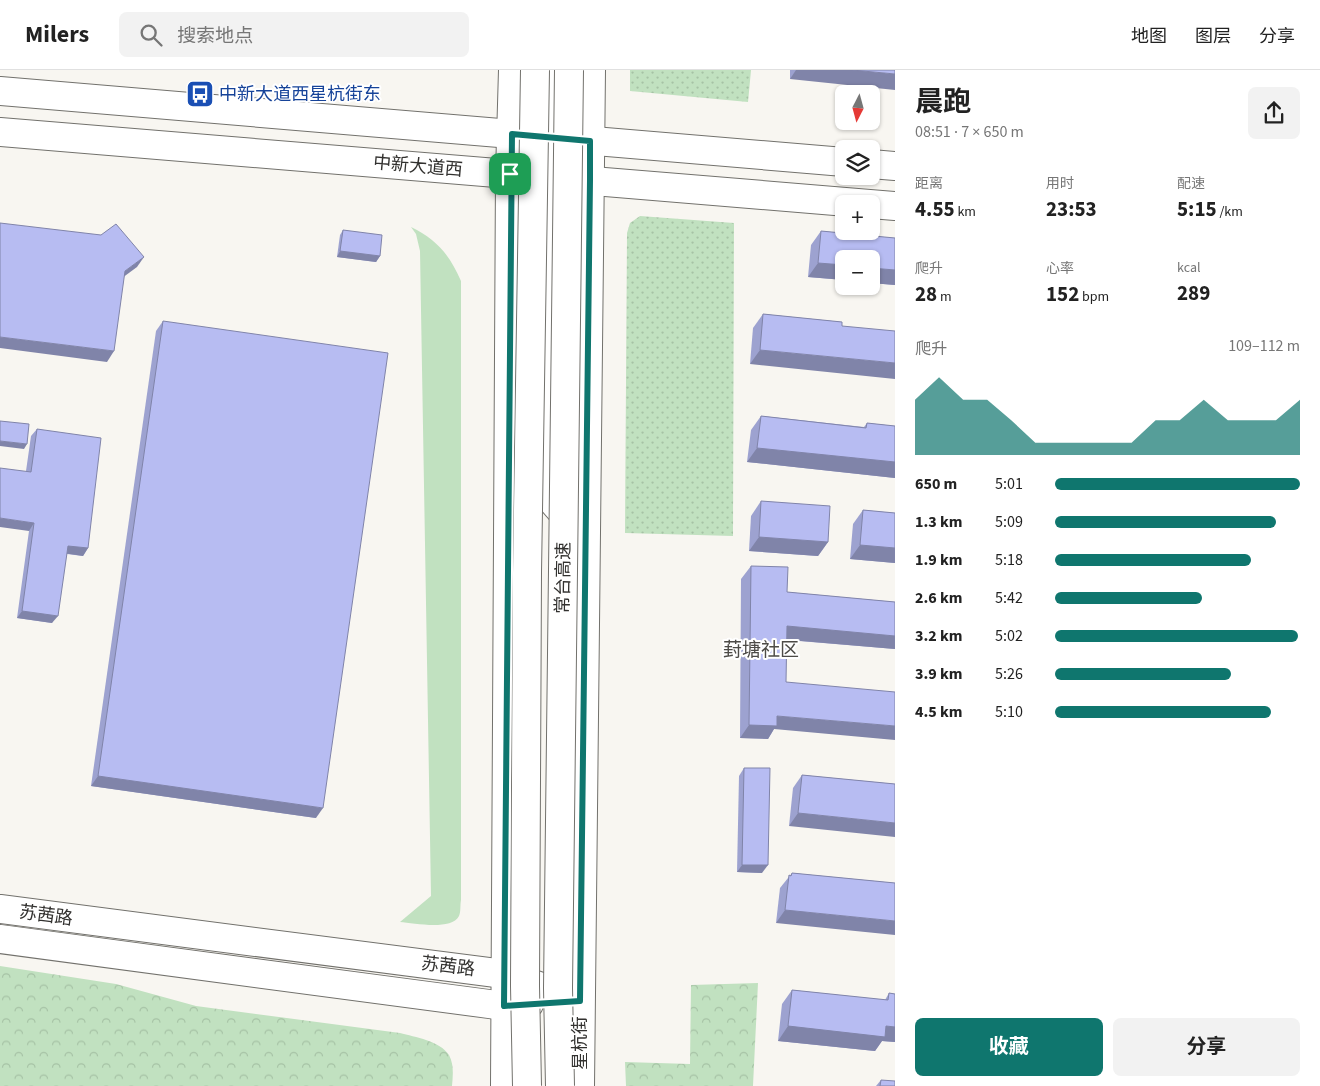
<!DOCTYPE html>
<html lang="zh">
<head>
<meta charset="utf-8">
<style>
	body { margin:0; font-family:"Source Sans 3","Noto Sans SC",sans-serif; background:#f2f2f2; color:#222; height:100vh; display:flex; flex-direction:column; font-size:19px; white-space:nowrap }
	* { box-sizing:border-box; margin:0 }
	p { font-size:16px; color:#767676 }
	.icon { flex:none; width:28px; height:28px; fill:none; stroke:currentColor; stroke-width:2; stroke-linecap:round; stroke-linejoin:round }
	.map { position:relative; flex:1; overflow:hidden }
	.side { display:flex; flex-direction:column; background:#fff; width:425px }
	.side>* { flex:none }
	.needle { width:32px; rotate:186deg }
	.buttons { position:absolute; left:835px; top:15px; display:grid; gap:10px }
	.buttons a { display:grid; place-items:center; width:45px; height:45px; border-radius:8px; background:#fff; box-shadow:0 1px 4px #0004; font-size:25px }
	.pin { position:absolute; display:grid; place-items:center; width:42px; height:42px; color:#fff; margin:-21px; border-radius:10px; box-shadow:0 2px 8px #0006 }
	.round { display:grid; place-items:center; flex:none; width:52px; height:52px; border-radius:8px; background:#f2f2f2 }
	.summary { display:flex; align-items:center; justify-content:space-between; height:85px; padding:0 20px }
	h1 { font-size:28px; font-weight:700; line-height:38px }
	.stats { display:grid; grid-template-columns:repeat(3,1fr); gap:8px; height:85px; padding:5px 20px }
	.stats div { display:grid; align-content:center }
	.stats b { font-size:21px; font-weight:700 }
	.stats small { font-size:14px; font-weight:400 }
	.stats p { font-size:14px }
	.chart { height:140px; padding:10px 20px }
	.chart p { display:flex; justify-content:space-between }
	.chart svg { width:100%; height:90px; margin-top:5px; fill:#0f766e; opacity:.7 }
	.primary-button { display:flex; gap:10px; margin-top:auto; padding:10px 20px }
	.primary-button a { flex:1; height:58px; border-radius:8px; background:#0f766e; color:#fff; font-size:20px; font-weight:700; line-height:58px; text-align:center }
	.primary-button a+a { background:#f2f2f2; color:#222 }
	ul { padding:0 20px; list-style:none; font-size:16px }
	li { display:grid; grid-template-columns:80px 60px 1fr; align-items:center; height:38px }
	li i { height:12px; border-radius:6px; background:#0f766e }
	header { display:flex; align-items:center; gap:30px; box-sizing:border-box; height:70px; padding:0 25px; background:#fff; border-bottom:1px solid #e0e0e0 }
	header strong { font-size:24px }
	nav { display:flex; gap:28px; margin-inline-start:auto; font-size:18px }
	.search { width:350px; height:45px; background:#f2f2f2; display:flex; align-items:center; gap:12px; box-sizing:border-box; padding:0 18px; border-radius:8px; color:#767676; font-size:19px }
	main { display:flex; flex:1; min-height:0 }
	.map>svg:first-child { display:block }
</style>
</head>
<body>
<header>
<strong>Milers</strong>
<div class="search"><svg class="icon" aria-label="search" viewBox="0 0 24 24"><circle cx="10" cy="10" r="6"/><path d="M15 15l6 6"/></svg>搜索地点</div>
<nav><a>地图</a><a>图层</a><a>分享</a></nav>
</header>
<main>
<div class="map">
<svg width="895" height="1016" viewBox="0 0 895 1016">
	<defs>
		<pattern id="forest-crowns" width="20" height="18" patternUnits="userSpaceOnUse" patternTransform="scale(1.25)"><rect width="20" height="18" fill="#c1e1c0"/><path d="M2 6a3 3 0 1 1 6 0M12 15a3 3 0 1 1 6 0" fill="none" stroke="#a6c2a5"/></pattern>
		<pattern id="park-dots" width="8" height="8" patternUnits="userSpaceOnUse" patternTransform="scale(1.25)"><rect width="8" height="8" fill="#c1e1c0"/><path d="M2 2h.1M6 6h.1" fill="none" stroke="#a6c2a5" stroke-width="1.8" stroke-linecap="round"/></pattern>
	</defs>
	<rect width="100%" height="100%" fill="#f8f6f1"/>
	<path fill="#c1e1c0" d="M411 157C437 170 449 184 461 211V830C460 835 461 842 459 846 451 861 414 853 400 852L431 826 420 181 416 164Z"/>
	<g fill="url(#forest-crowns)">
		<path d="M0 896 116 914 196 936 400 963C415 967 440 971 449 985 454 994 453 1006 452 1016H0Z"/>
		<polygon points="758,913 753,1016 626,1016 625,992 690,994 691,915"/>
	</g>
	<g fill="url(#park-dots)">
		<polygon points="630,0 751,0 748,32 630,21"/>
		<polygon points="640,146 734,153 733,466 625,463 627,163 630,153"/>
	</g>
	<g fill="none" stroke-linecap="round" stroke-linejoin="round">
		<g stroke="#72716c" stroke-width="30">
			<g id="secondary">
				<polyline points="0,839 504,904 579,930"/>
				<polyline points="0,869 504,936 529,934"/>
			</g>
		</g>
		<g stroke="#72716c" stroke-width="30">
			<g id="primary">
				<polyline points="554,0 553,68 564,81"/>
				<polyline points="0,21 844,92"/>
				<polyline points="0,62 895,136"/>
				<polyline points="540,94 552,107 547,425 574,456"/>
				<polyline points="871,94 895,96"/>
				<polyline points="505,1016 510,104 513,0"/>
				<polyline points="580,1016 591,0"/>
			</g>
		</g>
		<use href="#secondary" stroke="#fff" stroke-width="28"/>
		<use href="#primary" stroke="#fff" stroke-width="28"/>
		<g stroke="#72716c" stroke-width="30" stroke-linecap="butt">
			<g id="motorway-bridge">
				<polyline points="527,1016 525,916 527,503 535,0"/>
				<polyline points="560,1016 558,918 569,0"/>
			</g>
		</g>
		<use href="#motorway-bridge" stroke="#fff" stroke-width="28"/>
	</g>
	<g fill="#9da2d0">
		<polygon points="790,0 895,0 790,9"/>
		<polygon points="343,160 380,186 376,192 337,187 340,165"/>
		<polygon points="821,161 895,168 895,215 871,213 871,189 844,189 844,210 808,207 811,175"/>
		<polygon points="763,244 842,252 750,294 753,258"/>
		<polygon points="163,251 316,748 91,716 156,261"/>
		<polygon points="761,346 864,357 867,353 895,356 895,408 747,392 751,360"/>
		<polygon points="37,359 88,478 83,486 67,484 52,553 17,548 29,461 26,401 31,366"/>
		<polygon points="761,431 828,472 818,486 749,481 751,446"/>
		<polygon points="863,440 895,443 895,493 850,489 853,454"/>
		<polygon points="751,496 787,522 895,532 895,579 787,570 774,659 768,669 740,668 741,509"/>
		<polygon points="744,698 762,803 737,802 739,706"/>
		<polygon points="802,705 895,714 789,756 793,718"/>
		<polygon points="792,803 895,813 776,853 780,818"/>
		<polygon points="792,920 885,930 889,923 895,924 895,972 882,971 875,981 778,971 782,934"/>
		<polygon points="881,1010 895,1016 876,1016"/>
	</g>
	<g fill="#8084a9">
		<polygon points="796,0 852,0 895,4 895,20 790,9"/>
		<polygon points="340,181 380,186 376,192 337,187"/>
		<polygon points="144,187 137,197 118,211 125,201"/>
		<polygon points="818,193 844,195 844,210 808,207"/>
		<polygon points="871,198 895,200 895,215 871,213"/>
		<polygon points="0,267 114,281 107,292 0,278"/>
		<polygon points="760,280 895,293 895,309 750,294"/>
		<polygon points="0,371 27,374 24,379 0,376"/>
		<polygon points="757,378 895,392 895,408 747,392"/>
		<polygon points="0,448 34,453 29,461 0,457"/>
		<polygon points="759,467 828,472 818,486 749,481"/>
		<polygon points="860,475 895,478 895,493 850,489"/>
		<polygon points="68,476 88,478 83,486 63,483"/>
		<polygon points="22,541 58,546 52,553 17,548"/>
		<polygon points="787,556 895,566 895,579 778,569"/>
		<polygon points="777,646 895,656 895,670 774,659 768,669 740,668 749,655"/>
		<polygon points="98,706 323,738 316,748 91,716"/>
		<polygon points="798,743 895,753 895,767 789,756"/>
		<polygon points="742,795 768,795 762,803 737,802"/>
		<polygon points="785,840 895,851 895,865 776,853"/>
		<polygon points="788,956 886,956 895,957 895,972 882,971 875,981 778,971"/>
	</g>
	<g fill="#b7bcf2" stroke="#8084a9">
		<polygon points="852,0 895,0 895,4"/>
		<polygon points="0,153 101,165 116,154 144,187 125,201 114,281 0,267"/>
		<polygon points="343,160 382,165 380,186 340,181"/>
		<polygon points="821,161 895,168 895,200 871,198 871,189 844,189 844,195 818,193"/>
		<polygon points="763,244 842,252 842,256 895,261 895,293 760,280"/>
		<polygon points="163,251 388,283 323,738 98,706"/>
		<polygon points="761,346 866,358 867,353 895,356 895,392 757,378"/>
		<polygon points="0,351 29,354 27,374 0,371"/>
		<polygon points="37,359 101,368 88,478 68,476 58,546 22,541 34,453 0,448 0,398 31,402"/>
		<polygon points="761,431 830,436 828,472 759,467"/>
		<polygon points="863,440 895,443 895,478 860,475"/>
		<polygon points="751,496 788,497 787,522 895,532 895,566 787,556 786,612 895,622 895,656 777,646 777,656 749,655"/>
		<polygon points="744,698 770,698 768,795 742,795"/>
		<polygon points="802,705 895,714 895,753 798,743"/>
		<polygon points="792,803 895,813 895,851 785,840 789,805 791,806"/>
		<polygon points="792,920 888,930 889,923 895,924 895,957 886,956 885,967 788,956"/>
		<polygon points="881,1010 895,1011 895,1016 880,1016"/>
	</g>
	<g fill="none" stroke-linecap="round" stroke-linejoin="round">
		<g stroke="#fff" stroke-width="10">
			<polygon id="route" points="512,64 590,71 590,110 580,931 504,936"/>
		</g>
		<use href="#route" stroke="#0f766e" stroke-width="6"/>
	</g>
	<defs>
		<g id="bus-square" transform="scale(1.4375)"><rect x="-9" y="-9" width="18" height="18" rx="4" fill="#1a4fb4" stroke="#fff"/><path d="M-5-6H5V4H4V6H2V4H-2V6H-4V4H-5ZM-3.5-4V0h7V-4ZM-3.5 1.2v1.5H-2V1.2ZM2 1.2v1.5H3.5V1.2Z" fill="#fff"/></g>
	</defs>
	<g fill-rule="evenodd">
		<use href="#bus-square" x="200" y="24"/>
	</g>
	<g text-anchor="middle" stroke-width="4" stroke-linejoin="round" paint-order="stroke">
		<g font-size="18" fill="#164399" stroke="#fff" text-anchor="start">
			<text x="219" y="30">中新大道西星杭街东</text>
		</g>
		<g font-size="18" fill="#32312f" stroke="#fff">
			<text transform="translate(418 96) rotate(5)" y="6">中新大道西</text>
			<text transform="translate(563 508) rotate(-89)" y="6">常台高速</text>
			<text transform="translate(46 845) rotate(8)" y="6">苏茜路</text>
			<text transform="translate(448 896) rotate(7)" y="6">苏茜路</text>
			<text transform="translate(580 973) rotate(-90)" y="6">星杭街</text>
		</g>
		<g font-size="19" fill="#4d4b47" stroke="#fff">
			<text x="761" y="586">葑塘社区</text>
		</g>
	</g>
</svg>
<div class="buttons">
<a><svg class="needle" viewBox="-14 -14 28 28"><path d="M0-13l5 13h-10z" fill="#e53935"/><path d="M0 13l5-13h-10z" fill="#767676"/></svg></a>
<a><svg class="icon" aria-label="layers" viewBox="0 0 24 24"><path d="M12 4l9 5-9 5-9-5zM3 14l9 5 9-5"/></svg></a>
<a>+</a>
<a>−</a>
</div>
<div class="pin" style="left:510px;top:104px;background:#1e9e55"><svg class="icon" aria-label="arrive" viewBox="0 0 24 24"><path d="M6 21V4h12l-3 4 3 4H6"/></svg></div>
</div>
<section class="side">
<div class="summary"><div><h1>晨跑</h1><p>08:51 · 7 × 650 m</p></div><a class="round"><svg class="icon" aria-label="share" viewBox="0 0 24 24"><path d="M12 15V3M7 8l5-5 5 5M5 13v7h14v-7"/></svg></a></div>
<div class="stats">
<div><p>距离</p><b>4.55<small> km</small></b></div>
<div><p>用时</p><b>23:53</b></div>
<div><p>配速</p><b>5:15<small> /km</small></b></div>
</div>
<div class="stats">
<div><p>爬升</p><b>28<small> m</small></b></div>
<div><p>心率</p><b>152<small> bpm</small></b></div>
<div><p>kcal</p><b>289</b></div>
</div>
<div class="chart"><p><span>爬升</span>109–112 m</p>
<svg viewBox="0 0 160 44" preserveAspectRatio="none"><path d="M0 44V17L10 6L20 17L30 17L40 27L50 38L60 38L70 38L80 38L90 38L100 27L110 27L120 17L130 27L140 27L150 27L160 17V44z"/></svg>
</div>
<ul>
<li><b>650 m</b>5:01<i style="width:100%"></i></li>
<li><b>1.3 km</b>5:09<i style="width:90%"></i></li>
<li><b>1.9 km</b>5:18<i style="width:80%"></i></li>
<li><b>2.6 km</b>5:42<i style="width:60%"></i></li>
<li><b>3.2 km</b>5:02<i style="width:99%"></i></li>
<li><b>3.9 km</b>5:26<i style="width:72%"></i></li>
<li><b>4.5 km</b>5:10<i style="width:88%"></i></li>
</ul>
<div class="primary-button"><a>收藏</a><a>分享</a></div>
</section>
</main>
</body>
</html>
